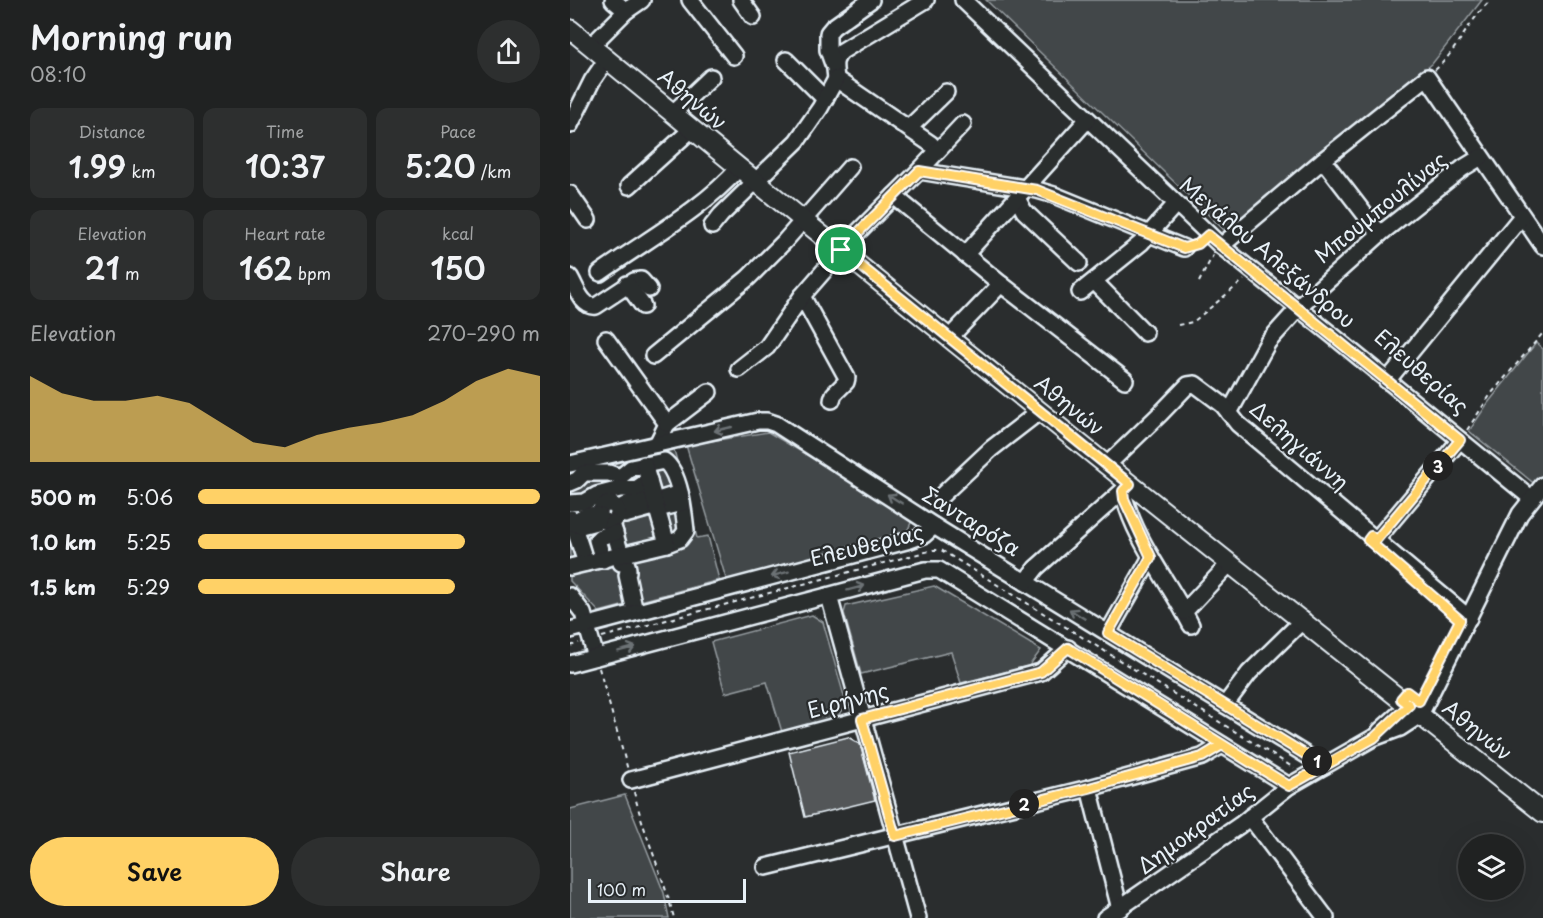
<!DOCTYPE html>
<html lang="en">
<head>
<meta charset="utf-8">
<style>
	body { margin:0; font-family:"Playpen Sans",sans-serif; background:#2d2f2f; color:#f1f3f6; height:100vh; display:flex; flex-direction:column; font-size:22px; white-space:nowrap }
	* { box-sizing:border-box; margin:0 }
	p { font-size:20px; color:#a2a4a5 }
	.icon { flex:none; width:33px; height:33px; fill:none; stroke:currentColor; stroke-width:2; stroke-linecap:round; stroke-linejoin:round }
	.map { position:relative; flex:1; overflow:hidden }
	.side { display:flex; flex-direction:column; background:#202222; width:570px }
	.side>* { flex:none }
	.fabs { position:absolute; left:888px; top:834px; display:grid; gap:12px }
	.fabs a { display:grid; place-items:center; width:66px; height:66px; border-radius:50%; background:#202222; box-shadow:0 6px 24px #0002,0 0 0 2px #3d3f40; font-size:30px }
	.scale { position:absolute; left:18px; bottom:15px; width:158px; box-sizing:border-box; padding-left:6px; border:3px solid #e8f1f8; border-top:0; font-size:16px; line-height:21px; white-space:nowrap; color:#e8f1f8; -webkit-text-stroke:4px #2a2d2e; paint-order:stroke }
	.pin { position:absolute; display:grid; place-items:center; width:51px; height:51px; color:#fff; margin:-26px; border:3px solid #fff; border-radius:50%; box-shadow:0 2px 6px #0007 }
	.km { position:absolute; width:30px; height:30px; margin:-15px; border-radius:50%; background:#222; color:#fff; font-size:16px; line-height:30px; text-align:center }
	.round { display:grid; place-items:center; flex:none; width:63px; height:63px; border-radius:32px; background:#2d2f2f }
	.summary { display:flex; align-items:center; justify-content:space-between; height:102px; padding:0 30px }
	h1 { font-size:33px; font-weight:600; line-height:45px }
	.metrics { display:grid; grid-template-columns:repeat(3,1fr); gap:9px; height:102px; padding:6px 30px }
	.metrics div { display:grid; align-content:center; border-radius:12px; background:#2d2f2f; text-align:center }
	.metrics b { font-size:30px; font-weight:600 }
	.metrics small { font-size:16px; font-weight:400 }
	.metrics p { font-size:16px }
	.chart { height:168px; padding:12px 30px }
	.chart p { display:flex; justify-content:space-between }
	.chart svg { width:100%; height:108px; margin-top:6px; fill:#ffd166; opacity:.7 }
	.primary-button { display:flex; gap:12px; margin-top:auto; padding:12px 30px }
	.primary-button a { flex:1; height:69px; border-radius:36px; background:#ffd166; color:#111; font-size:24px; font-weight:600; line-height:69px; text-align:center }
	.primary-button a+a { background:#2d2f2f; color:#f1f3f6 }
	ul { padding:0 30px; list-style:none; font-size:20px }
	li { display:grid; grid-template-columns:96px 72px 1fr; align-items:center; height:45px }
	li i { height:15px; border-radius:8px; background:#ffd166 }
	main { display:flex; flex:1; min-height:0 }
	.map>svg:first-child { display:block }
</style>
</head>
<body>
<main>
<section class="side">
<div class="summary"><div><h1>Morning run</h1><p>08:10</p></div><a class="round"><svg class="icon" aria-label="share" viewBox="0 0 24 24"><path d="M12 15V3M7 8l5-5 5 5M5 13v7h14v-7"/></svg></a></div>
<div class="metrics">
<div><p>Distance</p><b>1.99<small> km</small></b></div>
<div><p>Time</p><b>10:37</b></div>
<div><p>Pace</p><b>5:20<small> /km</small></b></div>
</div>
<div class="metrics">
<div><p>Elevation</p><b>21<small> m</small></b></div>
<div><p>Heart rate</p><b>162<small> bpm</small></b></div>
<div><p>kcal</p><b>150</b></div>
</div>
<div class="chart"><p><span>Elevation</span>270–290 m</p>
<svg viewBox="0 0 160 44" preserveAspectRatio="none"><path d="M0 44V9L10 16L20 19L30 19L40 17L50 20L60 28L70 36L80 38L90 33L100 30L110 28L120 25L130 19L140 11L150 6L160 9V44z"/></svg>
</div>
<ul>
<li><b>500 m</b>5:06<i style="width:100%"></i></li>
<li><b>1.0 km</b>5:25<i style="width:78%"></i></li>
<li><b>1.5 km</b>5:29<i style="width:75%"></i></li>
</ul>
<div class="primary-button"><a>Save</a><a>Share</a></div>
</section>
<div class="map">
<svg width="973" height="918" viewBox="0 0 973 918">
	<rect width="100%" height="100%" fill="#2a2d2e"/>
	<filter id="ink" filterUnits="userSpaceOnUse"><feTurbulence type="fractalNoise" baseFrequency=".0167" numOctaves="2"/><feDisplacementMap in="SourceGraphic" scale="12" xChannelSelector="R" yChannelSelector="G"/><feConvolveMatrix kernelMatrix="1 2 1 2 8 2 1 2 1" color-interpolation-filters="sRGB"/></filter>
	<g filter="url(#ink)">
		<g fill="#424648" stroke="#959ca0" stroke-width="1.5">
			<polygon points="416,0 912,0 862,64 655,231"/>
			<polygon points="966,343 973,349 973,480 966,485 899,431 918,403"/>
			<polygon points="198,432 343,518 336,534 157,582 116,445"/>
			<polygon points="103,446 127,538 138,536 149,580 29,612 0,581 0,470"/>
			<polygon points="364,586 471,650 459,666 391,683 381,652 291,674 274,613 276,606"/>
			<polygon points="242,615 253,622 276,703 267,718 212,732 197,682 155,693 141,642"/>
			<polygon points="55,795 94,893 99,918 0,918 0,809"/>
		</g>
		<polygon fill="#535759" stroke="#e8f1f8" stroke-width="1.5" points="278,737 290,744 305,800 235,817 219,752"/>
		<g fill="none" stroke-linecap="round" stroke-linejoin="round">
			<g stroke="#e8f1f8" stroke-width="20">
				<g id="minor">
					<polyline points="43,0 56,11"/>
					<polyline points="120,0 164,56"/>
					<polyline points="171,0 183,17"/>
					<path d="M356 0 272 51C262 61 265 66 266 79L361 144"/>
					<polyline points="393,0 651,246 762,335 961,498"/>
					<polyline points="21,46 56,11 72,0"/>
					<polyline points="216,60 255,99"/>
					<polyline points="263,64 258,50 258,33 263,27 301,0"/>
					<polyline points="103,113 141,77"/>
					<polyline points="0,125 22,81 37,59"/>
					<polyline points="339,128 376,92"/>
					<polyline points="753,160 810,234"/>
					<polyline points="349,171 467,190 484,195 614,248"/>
					<polyline points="59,186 122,129"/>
					<polyline points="0,194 18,220"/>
					<polyline points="324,196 431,284 555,380"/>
					<polyline points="447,198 454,211 509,263"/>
					<polyline points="142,226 151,215 227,141 250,108 266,79"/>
					<polyline points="651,246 753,160 857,77 973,246"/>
					<polyline points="395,255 517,120"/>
					<path d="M30 273C76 240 132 210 169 168"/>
					<path d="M0 277C6 287 12 308 26 306L64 281 71 280 79 289"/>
					<polyline points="525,282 575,333"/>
					<polyline points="57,284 73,306"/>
					<polyline points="510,292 571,243 605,205"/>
					<polyline points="232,296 277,378 276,382 264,394 262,400"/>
					<polyline points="380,337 431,284"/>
					<polyline points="36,339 97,424 87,444"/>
					<polyline points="83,356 178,278 214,242 280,167"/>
					<polyline points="169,369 197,347 232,296 286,234 349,171 393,124"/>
					<polyline points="817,381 952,216"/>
					<polyline points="659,413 698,342 735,301 810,234 893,168 911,157"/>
					<polyline points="97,424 139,392"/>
					<polyline points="0,464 188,421 197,421 206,424 364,526 754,766"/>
					<polyline points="537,465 590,414 618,385 625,384 653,405 668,424 899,618"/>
					<path d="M0 483 7 480 14 473H39L50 477 61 468 94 461C110 472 114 512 116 531L110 539 97 544"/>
					<path d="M553 491C562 537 600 583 621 625"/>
					<path d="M110 493 85 501 80 508 55 515 48 510C55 503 71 498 80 500 85 501 88 505 92 508L112 503"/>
					<polyline points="372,495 421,449 470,411"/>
					<polyline points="0,503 15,502 27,495 50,489 66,489 79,480"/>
					<circle cx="39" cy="513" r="9"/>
					<polyline points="1,518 16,563"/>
					<path d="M0 523C11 519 17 511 30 516L26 522 11 526 3 523"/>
					<polyline points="42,523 51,555 51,563"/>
					<polyline points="806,540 890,440"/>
					<path d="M51 555C56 561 60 568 57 575L65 612"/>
					<polyline points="33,560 27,540 30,537 45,533"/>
					<polyline points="0,567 97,544 74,464"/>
					<polyline points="455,582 466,568 558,486"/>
					<polyline points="0,596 13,613 26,657"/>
					<polyline points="259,596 348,918"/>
					<polyline points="614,612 660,563"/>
					<polyline points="0,630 340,540 354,535 364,526"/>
					<polyline points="538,633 581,557"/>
					<polyline points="0,664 355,570 369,570 719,786"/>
					<polyline points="655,705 679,673 733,620"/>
					<polyline points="810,731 839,705"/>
					<polyline points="61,780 471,672 498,648"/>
					<polyline points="519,788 550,909"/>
					<polyline points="680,817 756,918"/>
					<polyline points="196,867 519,788 632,757 652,745"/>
					<polyline points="535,918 670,825 719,786 803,738 830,728 850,715 950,514 973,485"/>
				</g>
			</g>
			<g stroke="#e8f1f8" stroke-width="22">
				<polyline id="major" points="0,29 233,220 560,484 973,813"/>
			</g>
			<g stroke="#e8f1f8" stroke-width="2" stroke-dasharray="4.5 4.5" stroke-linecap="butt">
				<path d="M865 70C888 50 898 21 921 0"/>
				<polyline points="629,282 643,255"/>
				<polyline points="608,325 623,322 674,280"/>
				<polyline points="897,430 921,394 973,333"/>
				<polyline points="32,637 363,550 371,550 724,768"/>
				<polyline points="0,646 9,643"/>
				<polyline points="29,668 58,770"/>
				<path d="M64 792C74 835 93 875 104 918"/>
			</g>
			<use href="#minor" stroke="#2a2d2e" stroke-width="15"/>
			<use href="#major" stroke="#2a2d2e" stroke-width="18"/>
		</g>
		<defs><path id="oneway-shaft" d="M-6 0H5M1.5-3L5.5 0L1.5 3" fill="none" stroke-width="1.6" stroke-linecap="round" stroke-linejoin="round" transform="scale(1.5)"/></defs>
		<g stroke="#6c7275">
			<use href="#oneway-shaft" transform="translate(153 429) rotate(167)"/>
			<use href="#oneway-shaft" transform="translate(325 499) rotate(-148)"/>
			<use href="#oneway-shaft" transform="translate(210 574) rotate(165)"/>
			<use href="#oneway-shaft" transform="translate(286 588) rotate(-15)"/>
			<use href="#oneway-shaft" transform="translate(507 614) rotate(-148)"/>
			<use href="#oneway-shaft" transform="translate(57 649) rotate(-15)"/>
		</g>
	</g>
	<g fill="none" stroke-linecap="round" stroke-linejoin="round" filter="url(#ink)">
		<g stroke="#fff" stroke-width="12">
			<polyline id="route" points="271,250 560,484 553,491 554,499 581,557 538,633 754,766 719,786 498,648 471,672 292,719 325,836 519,788 632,757 652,745 719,786 804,738 839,705 831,699 837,692 849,701 890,620 798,540 801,536 806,540 890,440 638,235 628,244 614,248 467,190 349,171 271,250"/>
		</g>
		<use href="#route" stroke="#ffd166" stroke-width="8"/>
	</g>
	<g text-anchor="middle" stroke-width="4.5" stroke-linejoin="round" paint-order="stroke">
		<g font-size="21" fill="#e8f1f8" stroke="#2a2d2e">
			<text transform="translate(122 100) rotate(40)" y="7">Αθηνών</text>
			<text transform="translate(811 208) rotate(-39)" y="7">Μπουμπουλίνας</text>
			<text transform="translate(697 253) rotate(40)" y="7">Μεγάλου Αλεξάνδρου</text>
			<text transform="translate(851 372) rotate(41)" y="7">Ελευθερίας</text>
			<text transform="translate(499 406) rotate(39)" y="7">Αθηνών</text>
			<text transform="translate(729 446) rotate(41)" y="7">Δεληγιάννη</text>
			<text transform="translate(401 522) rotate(32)" y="7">Σανταρόζα</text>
			<text transform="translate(297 546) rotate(-14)" y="7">Ελευθερίας</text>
			<text transform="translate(278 701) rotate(-15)" y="7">Ειρήνης</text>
			<text transform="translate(907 731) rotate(39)" y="7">Αθηνών</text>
			<text transform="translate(626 829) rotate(-36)" y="7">Δημοκρατίας</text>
		</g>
	</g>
</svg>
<div class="fabs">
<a><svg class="icon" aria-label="layers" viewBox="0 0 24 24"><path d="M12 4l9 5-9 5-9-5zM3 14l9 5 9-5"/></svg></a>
</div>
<div class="scale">100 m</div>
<div class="pin" style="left:271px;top:250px;background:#1e9e55"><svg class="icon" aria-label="arrive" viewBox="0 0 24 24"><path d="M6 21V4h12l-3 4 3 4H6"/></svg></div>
<b class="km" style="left:747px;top:761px">1</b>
<b class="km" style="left:454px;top:804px">2</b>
<b class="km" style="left:868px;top:466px">3</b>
</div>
</main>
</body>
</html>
